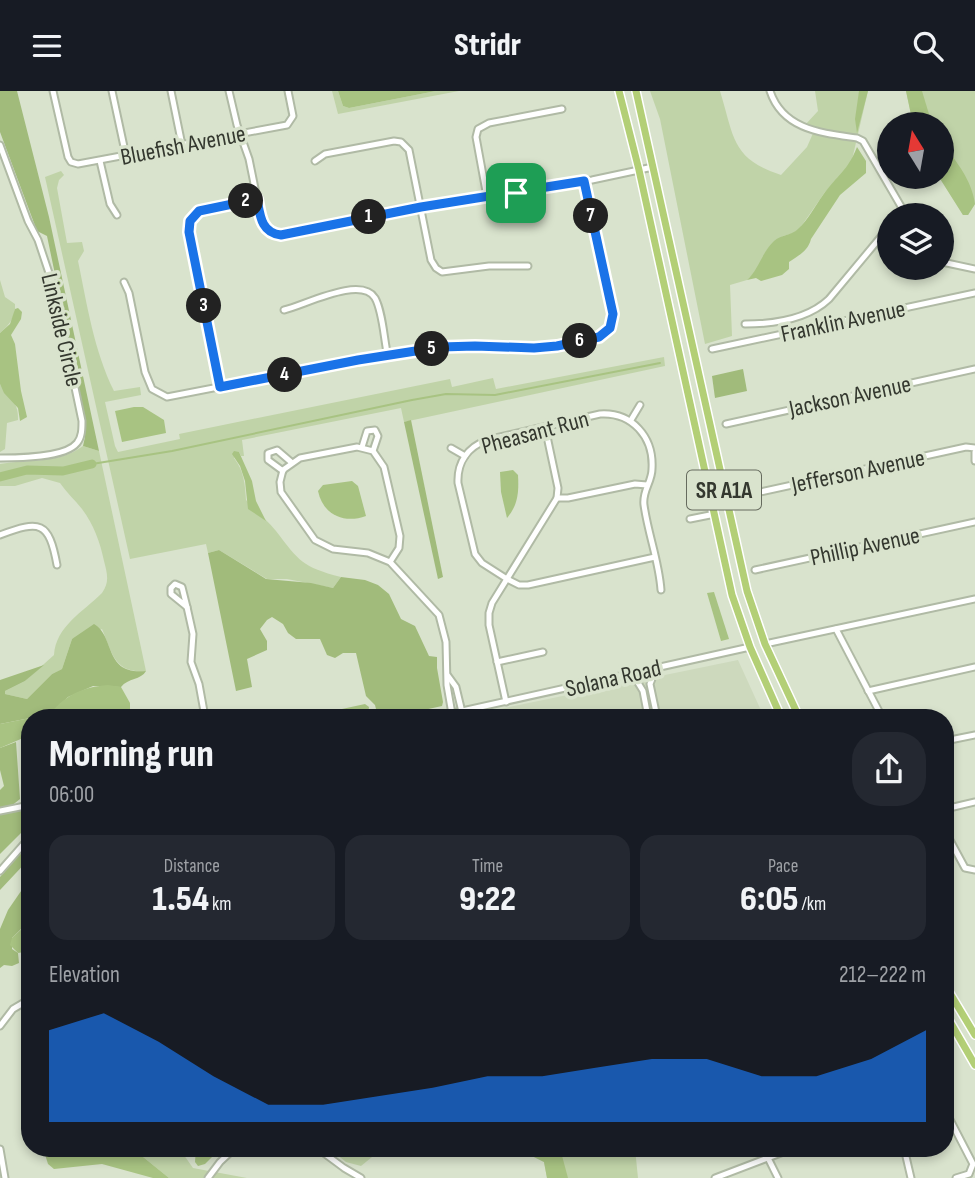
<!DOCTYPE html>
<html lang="en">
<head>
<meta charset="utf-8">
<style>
	body { margin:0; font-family:"Sofia Sans Condensed",sans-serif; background:#242831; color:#f1f3f6; height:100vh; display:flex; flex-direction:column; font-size:26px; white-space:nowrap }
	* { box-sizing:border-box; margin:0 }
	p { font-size:23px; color:#9ea1a6 }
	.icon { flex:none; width:38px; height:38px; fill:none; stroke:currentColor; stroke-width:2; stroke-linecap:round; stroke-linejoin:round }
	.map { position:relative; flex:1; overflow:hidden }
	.details { position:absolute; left:21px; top:618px; width:933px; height:448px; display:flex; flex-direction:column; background:#171b24; border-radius:28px; box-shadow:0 4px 10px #0003 }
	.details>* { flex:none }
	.needle { width:46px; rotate:349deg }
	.tools { position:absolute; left:877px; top:21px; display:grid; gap:14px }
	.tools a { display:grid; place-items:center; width:77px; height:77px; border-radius:50%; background:#171b24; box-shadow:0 4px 10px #0003; font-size:35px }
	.pin { position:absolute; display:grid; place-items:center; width:60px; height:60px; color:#fff; margin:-30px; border-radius:14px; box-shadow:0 4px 10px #0006 }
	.km { position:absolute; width:35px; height:35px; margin:-18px; border-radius:50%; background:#222; color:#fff; font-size:19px; line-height:35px; text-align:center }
	.round { display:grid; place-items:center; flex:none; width:74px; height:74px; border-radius:28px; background:#242831 }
	.headline { display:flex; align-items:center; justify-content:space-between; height:119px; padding:0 28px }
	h1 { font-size:38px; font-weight:800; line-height:52px }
	.stats { display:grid; grid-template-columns:repeat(3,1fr); gap:10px; height:119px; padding:7px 28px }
	.stats div { display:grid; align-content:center; border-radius:18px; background:#242831; text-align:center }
	.stats b { font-size:35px; font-weight:800 }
	.stats small { font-size:19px; font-weight:400 }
	.stats p { font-size:19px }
	.chart { height:196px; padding:14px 28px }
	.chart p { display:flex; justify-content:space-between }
	.chart svg { width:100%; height:126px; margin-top:7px; fill:#1a73e8; opacity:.7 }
	header { display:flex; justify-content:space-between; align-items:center; height:91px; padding:0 28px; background:#171b24; font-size:32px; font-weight:800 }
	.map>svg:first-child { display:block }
</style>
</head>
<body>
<header><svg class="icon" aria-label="menu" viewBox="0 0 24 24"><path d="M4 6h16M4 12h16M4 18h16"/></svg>Stridr<svg class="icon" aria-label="search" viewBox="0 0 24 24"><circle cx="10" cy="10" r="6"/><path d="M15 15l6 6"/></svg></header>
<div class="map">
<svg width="975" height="1087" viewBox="0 0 975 1087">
	<rect width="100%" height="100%" fill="#d9e3cd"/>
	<polygon fill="#cdd9bd" points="738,569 764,626 470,626 490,620"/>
	<g fill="#c0d3a8">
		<polygon points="332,0 338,0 343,15 349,17 436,0 459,0 338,23"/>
		<path d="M650 0H720C734 45 731 68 781 84L807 56 814 40 805 34 818 20 815 0H868L851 73 825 101 800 137 794 142 783 145 768 157 756 180 747 189 730 194 732 245 705 253 660 28Z"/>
		<polygon points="906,0 975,0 975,113 968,124 963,124 939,86 942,86 942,33 913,33"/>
		<path d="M61 80 64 84 59 89 57 97 67 152 82 151 84 160 78 170C87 213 94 260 114 300L140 296 141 304 105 311 115 355 118 361 180 348 179 343 450 288 452 296 493 287 496 298 664 266 665 275 404 331 401 317 242 349 244 365H241L239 361 234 367C244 380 245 393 246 409 256 420 267 429 276 440 299 470 302 476 341 486L333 497 287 488H267L219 459 208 462 206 453 130 468 45 86Z"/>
		<path d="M0 189 5 206 15 213C16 226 9 234 0 242Z"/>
		<path d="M0 293C7 309 19 308 18 329L7 332 5 358 0 361Z"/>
		<path d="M83 355 99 360 146 580C114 583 112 561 102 538L72 548 62 578 52 583 27 608 5 603V600L25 590 54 564C56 535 83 521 102 502 110 491 107 482 104 470 100 451 94 434 82 418 75 409 67 402 60 392L42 387 15 395H0V389L25 381 24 377 0 383V373C28 368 59 373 83 355Z"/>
		<polygon points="132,1057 179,1057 193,1077 247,1087 169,1087"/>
		<polygon points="329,1057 383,1057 361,1075 346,1071"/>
		<polygon points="507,1057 635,1057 638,1087 547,1087 544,1071 522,1060"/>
	</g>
	<g fill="#a1bb7b">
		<polygon points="0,0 17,0 49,126 99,360 83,355 85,346 85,327 47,145 37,140 0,41"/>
		<polygon points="743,278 747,300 715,307 712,285"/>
		<polygon points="411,329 443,486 438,488 404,331"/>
		<polygon points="219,459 266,488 311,492 333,497 341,486 365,489 378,494 389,503 401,528 415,535 429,565 437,566 437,577 443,611 442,615 392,626 378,626 375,614 366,605 356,562 343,562 335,567 327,564 320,548 296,548 288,542 283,533 272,526 267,529 260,538 267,550 267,559 247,568 252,596 236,600 208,462"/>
		<path d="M94 533C116 546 103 584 146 580 141 589 128 587 121 596L93 595 68 606 50 623 0 633V589L44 574 25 590 5 600V603L27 608 52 583 62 578 72 548Z"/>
		<polygon points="111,619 116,626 124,624 124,626 82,626 82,625"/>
		<polygon points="16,651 20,708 10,716 30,716 30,733 0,763 0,699 4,695 0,679 0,657"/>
		<polygon points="30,751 30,767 0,799 0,786"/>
		<polygon points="30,787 30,829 12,847 12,858 18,862 19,872 12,875 4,874 0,877 0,838 8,819"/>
	</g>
	<g fill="#a8c382">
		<polygon points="338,0 436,0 349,17 343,15"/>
		<polygon points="859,0 868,0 857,42 855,28"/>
		<polygon points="906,0 922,0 932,33 913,33"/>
		<path d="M942 52C956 70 972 89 975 113L968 124H963L939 86H942Z"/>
		<path d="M857 56 866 70V82L840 104 811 148C808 160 799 164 789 171V178L782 184 761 190 756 187 747 189C759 178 762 161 774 150 782 143 791 145 798 138 808 129 815 115 823 104 838 83 847 81 857 56Z"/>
		<polygon points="18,217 22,221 21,228 11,244 15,253 21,300 27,326 20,330 18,317 4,302 0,293 0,242 10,233 15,218"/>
		<polygon points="134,316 143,316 164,329 166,342 122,351 115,320"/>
		<polygon points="234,360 239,361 252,390 256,410 266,430 248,418 245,390 240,375 232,363"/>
		<path d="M513 379 518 384C519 401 518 414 507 427L501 401 500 381Z"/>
		<path d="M352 390 358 395 366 425C344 433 323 424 318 400L323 394Z"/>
		<polygon points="714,501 729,548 721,550 707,502"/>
		<path d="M108 594 121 596 130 612V619L124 624 116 626 111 619 75 626H32C59 622 50 617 70 605 81 598 95 595 108 594Z"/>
		<polygon points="365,613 369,616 368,623 351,626 305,626"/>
		<polygon points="30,627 30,644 0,657 0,633"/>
		<polygon points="30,830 30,860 18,862 10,854 12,847"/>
		<polygon points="43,1057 132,1057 169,1087 153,1087 102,1073 54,1078 48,1073"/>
		<polygon points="196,1057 221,1057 205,1073 198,1075 195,1071"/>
		<polygon points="507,1057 555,1057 561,1061 568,1087 547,1087 544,1071 522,1060"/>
	</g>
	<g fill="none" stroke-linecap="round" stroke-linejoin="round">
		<polyline stroke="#a8c382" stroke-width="2" points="92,373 172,360 412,309 446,303 495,304 660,272"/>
		<polyline stroke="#a8c382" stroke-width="9" points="0,386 27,379 63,380 92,373"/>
		<g stroke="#b0baa5" stroke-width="9">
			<g id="minor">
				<polyline points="53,0 68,66 71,71 78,73 287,34 293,25 288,0"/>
				<polyline points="112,0 126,65"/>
				<polyline points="171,0 182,54"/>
				<polyline points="229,0 237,34 249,68 261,127 267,139 276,143 421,116 592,89 653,76"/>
				<path d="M770 0C783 39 822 42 857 47L863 50 906 124"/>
				<path d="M0 54 28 130 38 149 54 197 82 330C82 338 82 346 77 352 65 367 18 367 0 367"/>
				<polyline points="100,70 110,113 117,124"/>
				<polyline points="315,70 325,63 394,50 401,51 409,59 431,169 436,177 442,181 489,175 528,175"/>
				<polyline points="487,106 476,46 478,38 489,32 562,18"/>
				<polyline points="942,171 975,178"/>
				<polyline points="124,191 129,202 145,281 152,298 167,306 358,269 441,256 475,255 534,257 557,255 595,247 605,243 612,233 613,223 584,90"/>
				<path d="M284 219C303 215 361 184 375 207 383 221 384 250 388 266"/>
				<path d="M745 233C773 233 808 228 829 208L889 136"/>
				<polyline points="712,258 975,202"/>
				<path d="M220 296 189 135C194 113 237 112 257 108"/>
				<polyline points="631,329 640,314"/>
				<polyline points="726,333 975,278"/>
				<polyline points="362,356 367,340 375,339 378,345 373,360"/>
				<polyline points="451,357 465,365"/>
				<polyline points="975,361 975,370"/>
				<polyline points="283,380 268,369 268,362 277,359 291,371"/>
				<polyline points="742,405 966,356 975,357"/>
				<polyline points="557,407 568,407 635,393 647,394"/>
				<polyline points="690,428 715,423"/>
				<path d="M0 444C40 429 49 430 57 474"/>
				<path d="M655 466 528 494H519L507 488 482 472 475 463 458 392C457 371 468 356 487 349L600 323C632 321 654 346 652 378 652 391 642 400 644 414 648 443 659 470 661 499"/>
				<polyline points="390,471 399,457 400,445 384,376 373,360 357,356 300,367 283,379 280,391 281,401 315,449 333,458 368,462 390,471 439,524 446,551 447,594 452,623"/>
				<polyline points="755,479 975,431"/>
				<polygon points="175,493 182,496 187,516 171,503 171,497"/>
				<polyline points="187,516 193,543 191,571 199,593 205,626"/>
				<polyline points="836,538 882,626"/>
				<polyline points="765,553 975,508"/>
				<polyline points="497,571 543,561"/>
				<polyline points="656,577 650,593 657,626"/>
				<polyline points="632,582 643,600 648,626"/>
				<polyline points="448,585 456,596 462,621"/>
				<polyline points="868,600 975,576"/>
				<polyline points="506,611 489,534 489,522 492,512 557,407 558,397 545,336"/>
				<polyline points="435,626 750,556"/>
				<polyline points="945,650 975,644"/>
				<polyline points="945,718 975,711"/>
				<polyline points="0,720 30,714"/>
				<polyline points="945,740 965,777 975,779"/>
				<polyline points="0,780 30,746"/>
				<polyline points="0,935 13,918 30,908"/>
				<polyline points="945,1019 973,1073 969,1083 956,1087"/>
				<polyline points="317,1057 344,1077 361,1087"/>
				<polyline points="763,1057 778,1087"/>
				<polyline points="904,1057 911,1087"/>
				<polyline points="0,1058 5,1087"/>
				<polyline points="208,1087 220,1071 235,1057"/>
				<polyline points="715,1087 794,1057"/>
			</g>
		</g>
		<g stroke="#fff" stroke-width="10">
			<g id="major">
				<polyline points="619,0 639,79 732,504 750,556 781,626"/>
				<polyline points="636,0 747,500 765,553 799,626"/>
				<polyline points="945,894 975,944"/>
				<polyline points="945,922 975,974"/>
			</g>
		</g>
		<use href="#minor" stroke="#fff" stroke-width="5"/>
		<use href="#major" stroke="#b3cf76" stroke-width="7"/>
	</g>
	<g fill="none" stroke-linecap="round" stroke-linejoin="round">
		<g stroke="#fff" stroke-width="14">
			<path id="route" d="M584 90 613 223 610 237 599 246 557 255 534 257 475 255 441 256 358 269 220 296 189 141 190 130 199 120 257 108C260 124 261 142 281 144L421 116Z"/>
		</g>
		<use href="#route" stroke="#1a73e8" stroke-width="9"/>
	</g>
	<g text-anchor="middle" stroke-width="7" stroke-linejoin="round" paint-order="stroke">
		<rect fill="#d9e3cd" stroke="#666b5e" stroke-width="2" x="687" y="379.5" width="74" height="39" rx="5"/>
		<g font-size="23" font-weight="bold" fill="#34382f">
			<text x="724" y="407">SR A1A</text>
		</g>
		<g font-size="24" fill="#34382f" stroke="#d9e3cd">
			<text transform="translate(183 54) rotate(-11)" y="8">Bluefish Avenue</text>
			<text transform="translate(843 230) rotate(-12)" y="8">Franklin Avenue</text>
			<text transform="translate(62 239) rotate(77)" y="8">Linkside Circle</text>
			<text transform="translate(850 305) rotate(-12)" y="8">Jackson Avenue</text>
			<text transform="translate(535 341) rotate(-15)" y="8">Pheasant Run</text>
			<text transform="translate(858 380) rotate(-12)" y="8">Jefferson Avenue</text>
			<text transform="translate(865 455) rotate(-12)" y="8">Phillip Avenue</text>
			<text transform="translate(613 587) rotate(-13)" y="8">Solana Road</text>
		</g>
	</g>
</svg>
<div class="tools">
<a><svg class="needle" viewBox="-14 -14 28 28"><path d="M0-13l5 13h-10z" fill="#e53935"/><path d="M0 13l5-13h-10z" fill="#9ea1a6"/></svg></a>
<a><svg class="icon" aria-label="layers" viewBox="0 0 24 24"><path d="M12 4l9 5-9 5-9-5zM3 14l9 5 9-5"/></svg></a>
</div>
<div class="pin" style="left:516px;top:102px;background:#1e9e55"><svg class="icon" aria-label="arrive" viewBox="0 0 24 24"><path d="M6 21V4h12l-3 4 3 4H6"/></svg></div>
<b class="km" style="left:369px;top:126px">1</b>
<b class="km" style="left:246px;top:110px">2</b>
<b class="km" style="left:204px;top:215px">3</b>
<b class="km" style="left:285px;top:284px">4</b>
<b class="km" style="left:432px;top:258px">5</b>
<b class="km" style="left:580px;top:250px">6</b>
<b class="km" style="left:591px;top:125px">7</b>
<section class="details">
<div class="headline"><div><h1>Morning run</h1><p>06:00</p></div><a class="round"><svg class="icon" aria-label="share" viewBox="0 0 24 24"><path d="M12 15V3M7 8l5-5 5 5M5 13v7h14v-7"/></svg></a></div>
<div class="stats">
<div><p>Distance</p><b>1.54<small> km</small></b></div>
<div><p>Time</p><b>9:22</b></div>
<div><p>Pace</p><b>6:05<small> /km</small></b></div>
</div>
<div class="chart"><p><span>Elevation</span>212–222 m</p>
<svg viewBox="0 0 160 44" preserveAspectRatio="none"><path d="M0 44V12L10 6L20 16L30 28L40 38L50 38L60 35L70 32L80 28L90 28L100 25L110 22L120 22L130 28L140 28L150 22L160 12V44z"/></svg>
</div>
</section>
</div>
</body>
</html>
